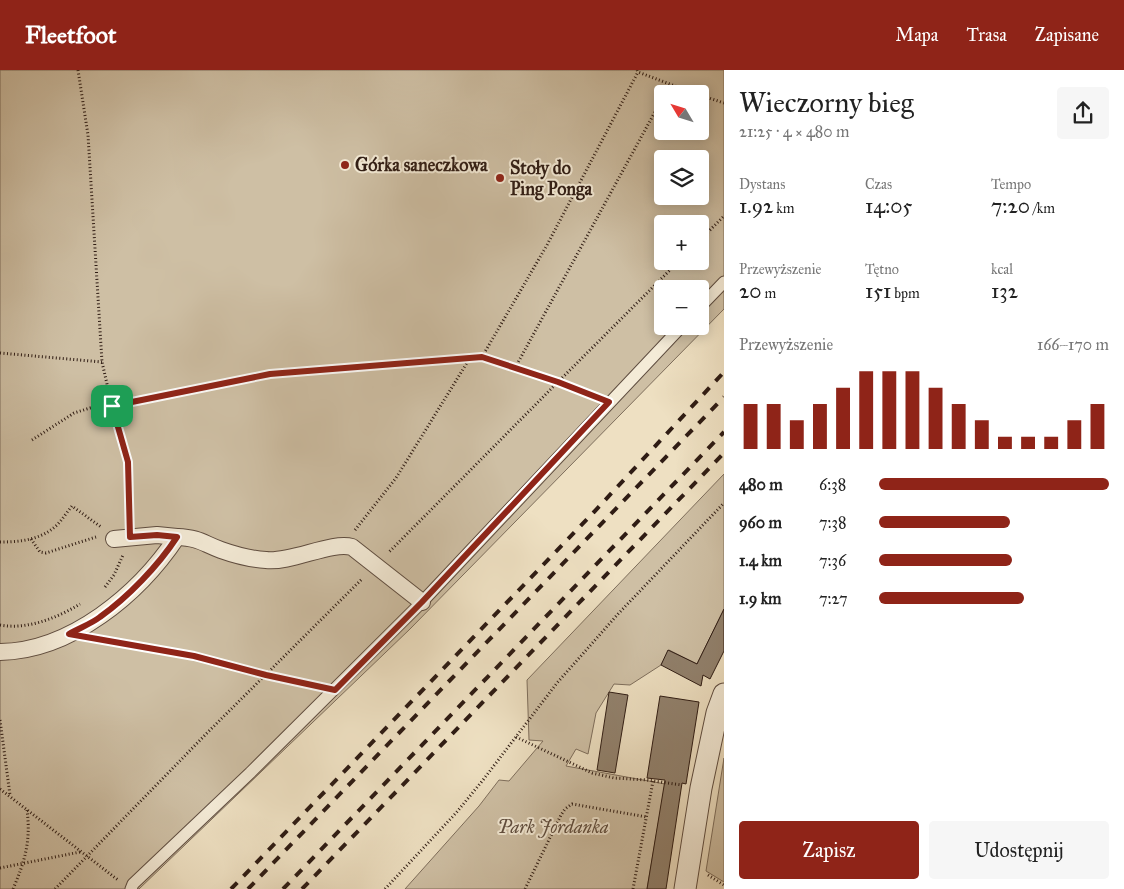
<!DOCTYPE html>
<html lang="pl">
<head>
<meta charset="utf-8">
<style>
	body { margin:0; font-family:"IM FELL Great Primer",serif; background:#f6f6f6; color:#222; height:100vh; display:flex; flex-direction:column; font-size:19px; white-space:nowrap }
	* { box-sizing:border-box; margin:0 }
	p { font-size:16px; color:#767676 }
	.icon { flex:none; width:28px; height:28px; fill:none; stroke:currentColor; stroke-width:2; stroke-linecap:round; stroke-linejoin:round }
	.map { position:relative; flex:1; overflow:hidden }
	.side { display:flex; flex-direction:column; background:#fff; width:400px }
	.side>* { flex:none }
	.needle { width:32px; rotate:308deg }
	.tools { position:absolute; left:654px; top:15px; display:grid; gap:10px }
	.tools a { display:grid; place-items:center; width:55px; height:55px; border-radius:5px; background:#fff; box-shadow:0 2px 12px #0003; font-size:25px }
	.pin { position:absolute; display:grid; place-items:center; width:42px; height:42px; color:#fff; margin:-21px; border-radius:10px; box-shadow:0 2px 8px #0006 }
	.round { display:grid; place-items:center; flex:none; width:52px; height:52px; border-radius:5px; background:#f6f6f6 }
	.head { display:flex; align-items:center; justify-content:space-between; height:85px; padding:0 15px }
	h1 { font-size:28px; font-weight:600; line-height:38px }
	.figures { display:grid; grid-template-columns:repeat(3,1fr); gap:8px; height:85px; padding:5px 15px }
	.figures div { display:grid; align-content:center }
	.figures b { font-size:21px; font-weight:600 }
	.figures small { font-size:14px; font-weight:400 }
	.figures p { font-size:14px }
	.chart { height:140px; padding:10px 15px }
	.chart p { display:flex; justify-content:space-between }
	.chart svg { width:100%; height:90px; margin-top:5px; stroke:#8f2418; stroke-width:6 }
	.cta { display:flex; gap:10px; margin-top:auto; padding:10px 15px }
	.cta a { flex:1; height:58px; border-radius:5px; background:#8f2418; color:#fff; font-size:20px; font-weight:600; line-height:58px; text-align:center }
	.cta a+a { background:#f6f6f6; color:#222 }
	ul { padding:0 15px; list-style:none; font-size:16px }
	li { display:grid; grid-template-columns:80px 60px 1fr; align-items:center; height:38px }
	li i { height:12px; border-radius:6px; background:#8f2418 }
	header { display:flex; align-items:center; gap:30px; box-sizing:border-box; height:70px; padding:0 25px; background:#8f2418; color:#fff }
	header strong { font-size:24px }
	nav { display:flex; gap:28px; margin-inline-start:auto; font-size:18px }
	main { display:flex; flex:1; min-height:0 }
	.map>svg:first-child { display:block }
</style>
</head>
<body>
<header>
<strong>Fleetfoot</strong>
<nav><a>Mapa</a><a>Trasa</a><a>Zapisane</a></nav>
</header>
<main>
<div class="map">
<svg width="724" height="819" viewBox="0 0 724 819">
	<rect width="100%" height="100%" fill="#eee0c2"/>
	<filter id="stains"><feTurbulence type="fractalNoise" baseFrequency=".004" numOctaves="4"/><feColorMatrix values="0 0 0 0 .2 0 0 0 0 .09 0 0 0 0 .02 0 0 0 .5 -.17"/></filter>
	<radialGradient id="worn" r=".72"><stop offset=".6" stop-color="#630" stop-opacity="0"/><stop offset="1" stop-color="#630" stop-opacity=".3"/></radialGradient>
	<g fill="#cebfa4" stroke="#7e6e5c" fill-rule="evenodd">
		<path d="M0 0H724V239L410 559 139 819H0ZM662 24H700V61H662ZM662 89H700V126H662ZM662 154H700V191H662ZM662 219H700V256H662Z"/>
		<polygon points="724,404 724,539 697,594 669,580 661,595 630,615 614,614 596,643 588,684 576,679 566,696 665,714 647,819 405,819 479,736 499,710 509,711 543,671 529,670 527,610"/>
		<polygon points="724,688 724,812 706,801"/>
	</g>
	<g fill="#92826e" stroke="#2f1c14">
		<polygon points="724,539 724,581 710,609 703,605 701,616 661,595 668,580 697,594"/>
		<polygon points="609,622 628,625 615,703 597,700"/>
		<polygon points="660,626 699,632 686,714 682,713 666,819 647,819 665,710 647,708"/>
	</g>
	<g fill="none" stroke-linecap="round" stroke-linejoin="round">
		<g stroke="#5f4d40" stroke-width="13">
			<g id="service">
				<polyline points="700,237 724,212"/>
				<polyline points="131,819 133,814 250,703 422,532 682,256"/>
			</g>
		</g>
		<g stroke="#5f4d40" stroke-width="18">
			<g id="pedestrian">
				<path d="M177 467C200 468 202 473 221 480 235 485 250 489 266 490 291 493 332 471 352 477L422 532"/>
				<path d="M0 582C71 581 139 524 177 467L157 465 114 469"/>
			</g>
		</g>
		<g stroke="#5f4d40" stroke-width="23">
			<polyline id="minor" points="685,819 701,718 717,643 724,624"/>
		</g>
		<g stroke="#2f1c14" stroke-width="3" stroke-dasharray="1 2.5" stroke-linecap="butt">
			<polyline points="78,0 88,65 102,292 112,336 128,391 130,450"/>
			<polyline points="637,0 638,2 696,24"/>
			<polyline points="666,24 670,15"/>
			<polyline points="700,25 724,33"/>
			<polyline points="700,170 724,146"/>
			<polyline points="0,283 102,292"/>
			<polyline points="482,287 547,175 638,2"/>
			<polyline points="515,298 662,29"/>
			<polyline points="595,326 558,312 679,191"/>
			<polyline points="32,370 74,343 90,338 112,336 271,304 482,287 558,312 388,483"/>
			<polyline points="355,460 396,408 470,288"/>
			<polyline points="31,469 40,482 46,483 96,467"/>
			<path d="M0 472C20 472 41 470 57 455 62 450 67 442 72 436L101 457"/>
			<polyline points="105,517 114,505 123,485"/>
			<path d="M0 555C27 560 57 548 80 534"/>
			<path d="M98 568C172 580 244 600 317 616"/>
			<polyline points="0,650 10,725"/>
			<polyline points="516,667 592,703 614,708 647,710 682,715"/>
			<polyline points="0,719 118,810"/>
			<polyline points="0,798 80,782"/>
			<polyline points="708,805 724,815"/>
			<path d="M13 819C25 791 31 771 27 740"/>
			<polyline points="55,819 207,663 362,509"/>
			<polyline points="385,819 456,743 483,710 557,613 618,544 724,433"/>
			<polyline points="525,819 561,745 565,739 572,734 647,747"/>
			<polyline points="633,819 653,711"/>
		</g>
		<use href="#service" stroke="#f4ebd7" stroke-width="11"/>
		<use href="#pedestrian" stroke="#f4ebd7" stroke-width="16"/>
		<use href="#minor" stroke="#f4ebd7" stroke-width="21"/>
		<g stroke="#2f1c14" stroke-width="4" stroke-dasharray="9 9" stroke-linecap="butt">
			<polyline points="231,819 594,442 724,302"/>
			<polyline points="248,819 724,327"/>
			<polyline points="283,819 724,362"/>
			<polyline points="302,819 724,383"/>
		</g>
	</g>
	<g fill="none" stroke-linecap="round" stroke-linejoin="round">
		<g stroke="#fff" stroke-width="10">
			<path id="route" d="M482 287 558 312 609 332 422 532 335 620 266 605 194 586 69 564C79 558 91 554 100 547 128 527 158 496 177 467L157 465 130 467 128 392 112 336 270 304Z"/>
		</g>
		<use href="#route" stroke="#8f2418" stroke-width="6"/>
	</g>
	<g fill="#8f2418" stroke="#f4ebd7" stroke-width="2">
		<circle cx="345" cy="95" r="5"/>
		<circle cx="500" cy="108" r="5"/>
	</g>
	<g text-anchor="middle" stroke-width="4" stroke-linejoin="round" paint-order="stroke">
		<g font-size="18" font-weight="bold" fill="#2f1c14" stroke="#f4ebd7" text-anchor="start">
			<text x="355" y="101">Górka saneczkowa</text>
			<text x="510" y="104">Stoły do<tspan x="510" dy="21">Ping Ponga</tspan></text>
		</g>
		<g font-size="18" font-style="italic" fill="#5f4d3f" stroke="#f4ebd7">
			<text x="553" y="763">Park Jordanka</text>
		</g>
	</g>
	<rect width="100%" height="100%" filter="url(#stains)"/>
	<rect width="100%" height="100%" fill="url(#worn)"/>
</svg>
<div class="tools">
<a><svg class="needle" viewBox="-14 -14 28 28"><path d="M0-13l5 13h-10z" fill="#e53935"/><path d="M0 13l5-13h-10z" fill="#767676"/></svg></a>
<a><svg class="icon" aria-label="layers" viewBox="0 0 24 24"><path d="M12 4l9 5-9 5-9-5zM3 14l9 5 9-5"/></svg></a>
<a>+</a>
<a>−</a>
</div>
<div class="pin" style="left:112px;top:336px;background:#1e9e55"><svg class="icon" aria-label="arrive" viewBox="0 0 24 24"><path d="M6 21V4h12l-3 4 3 4H6"/></svg></div>
</div>
<section class="side">
<div class="head"><div><h1>Wieczorny bieg</h1><p>21:25 · 4 × 480 m</p></div><a class="round"><svg class="icon" aria-label="share" viewBox="0 0 24 24"><path d="M12 15V3M7 8l5-5 5 5M5 13v7h14v-7"/></svg></a></div>
<div class="figures">
<div><p>Dystans</p><b>1.92<small> km</small></b></div>
<div><p>Czas</p><b>14:05</b></div>
<div><p>Tempo</p><b>7:20<small> /km</small></b></div>
</div>
<div class="figures">
<div><p>Przewyższenie</p><b>20<small> m</small></b></div>
<div><p>Tętno</p><b>151<small> bpm</small></b></div>
<div><p>kcal</p><b>132</b></div>
</div>
<div class="chart"><p><span>Przewyższenie</span>166–170 m</p>
<svg viewBox="0 0 160 44" preserveAspectRatio="none"><path d="M5 44V22M15 44V22M25 44V30M35 44V22M45 44V14M55 44V6M65 44V6M75 44V6M85 44V14M95 44V22M105 44V30M115 44V38M125 44V38M135 44V38M145 44V30M155 44V22"/></svg>
</div>
<ul>
<li><b>480 m</b>6:38<i style="width:100%"></i></li>
<li><b>960 m</b>7:38<i style="width:57%"></i></li>
<li><b>1.4 km</b>7:36<i style="width:58%"></i></li>
<li><b>1.9 km</b>7:27<i style="width:63%"></i></li>
</ul>
<div class="cta"><a>Zapisz</a><a>Udostępnij</a></div>
</section>
</main>
</body>
</html>
